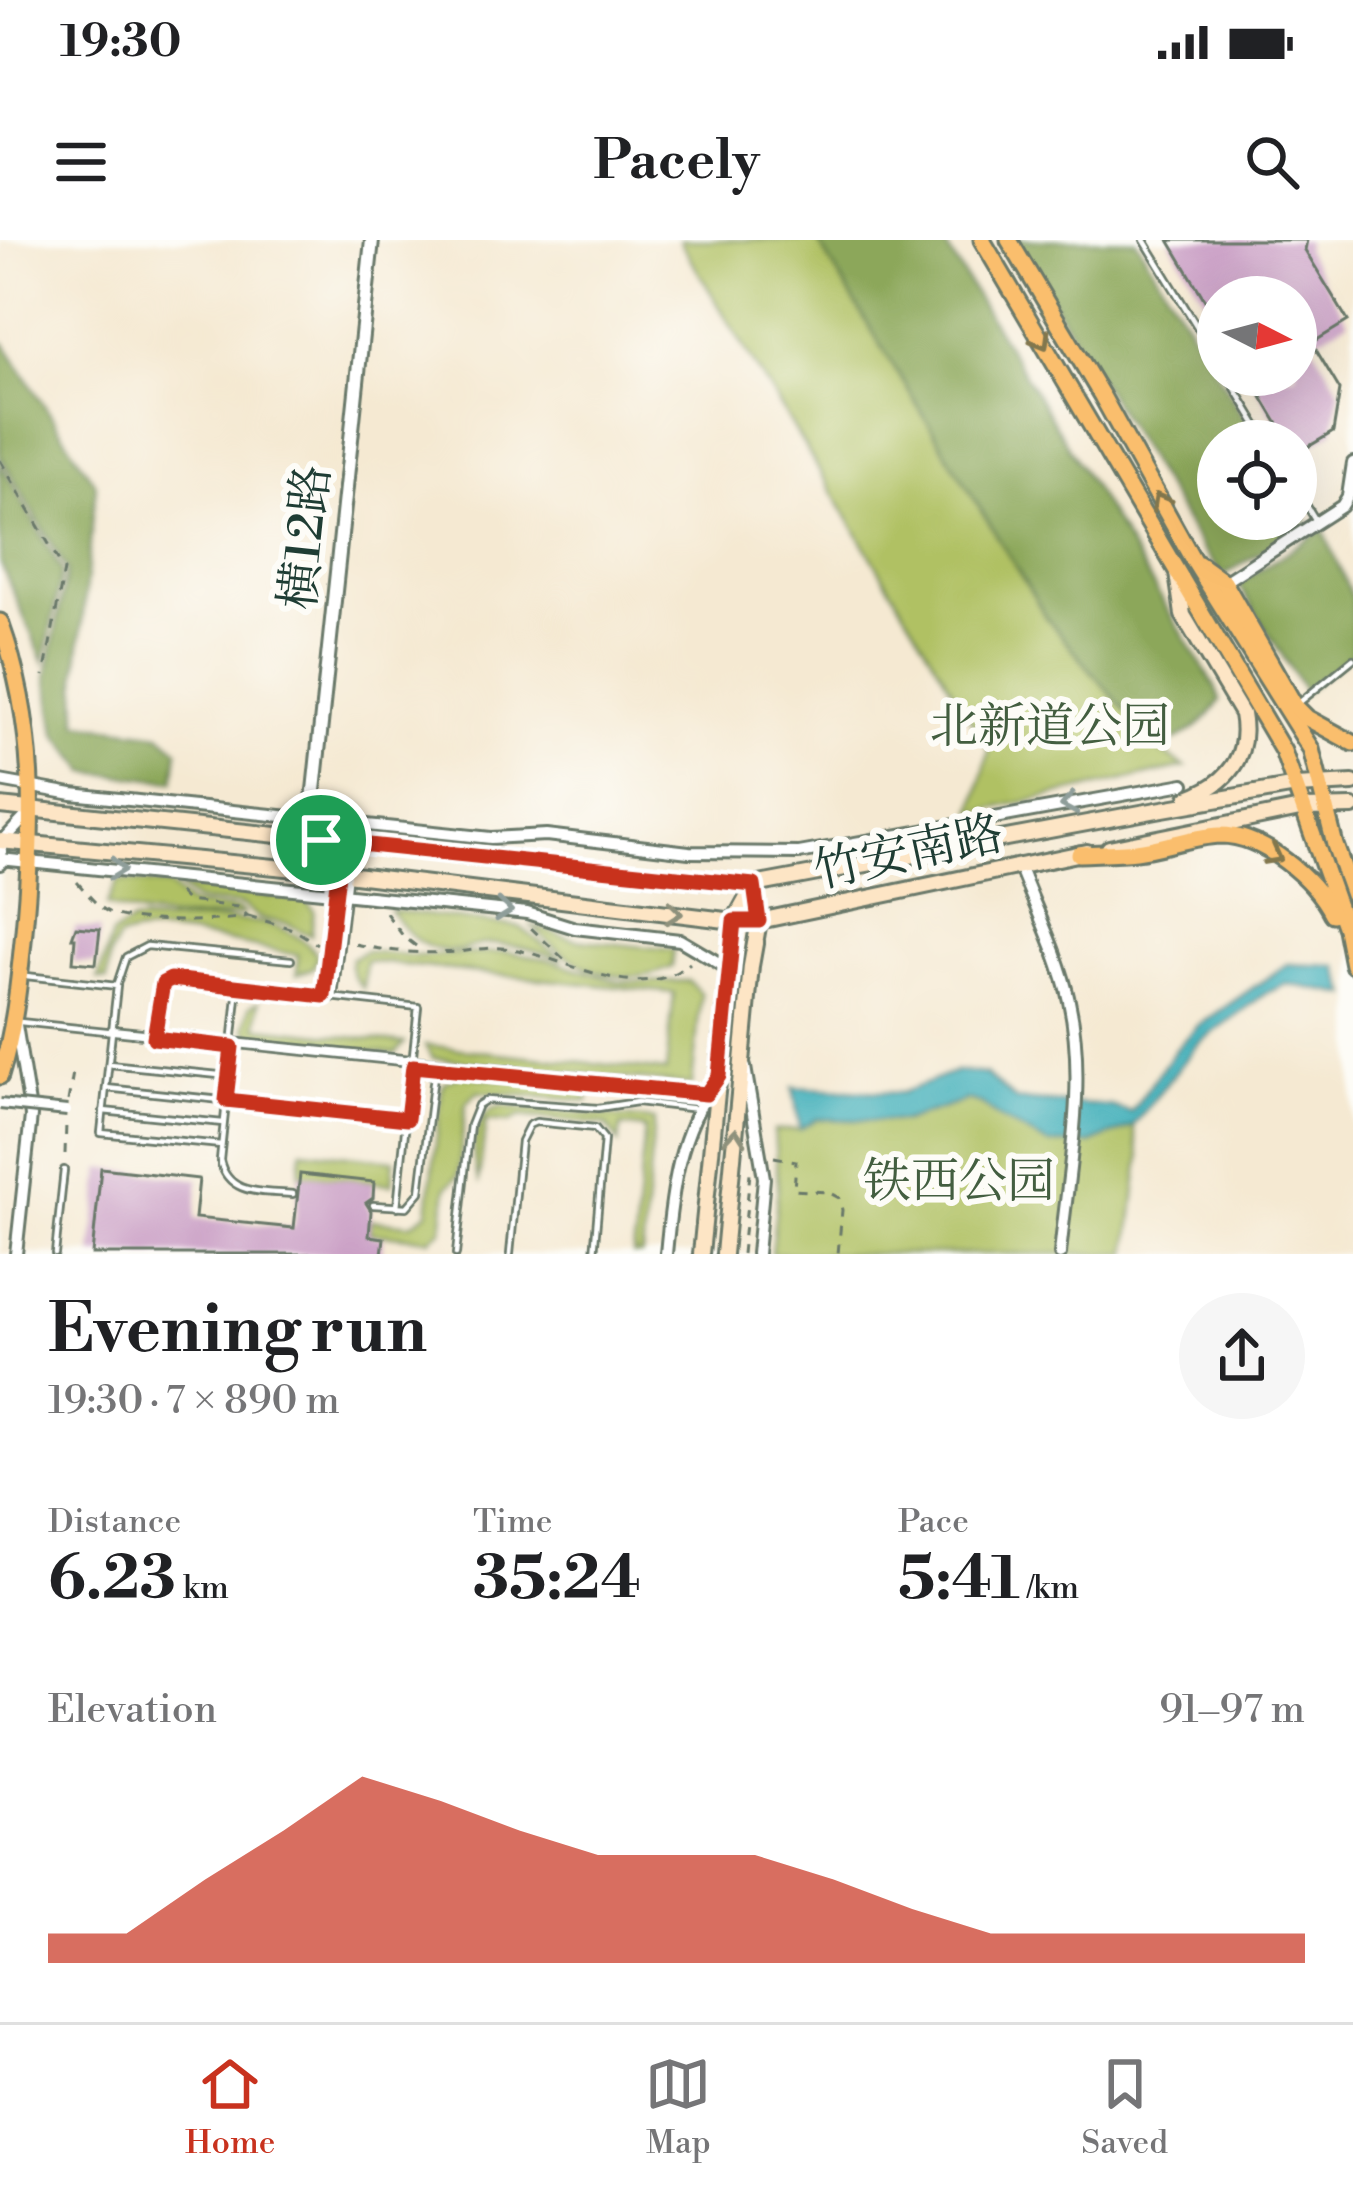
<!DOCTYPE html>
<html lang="en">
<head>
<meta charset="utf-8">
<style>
	body { margin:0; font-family:"Libre Bodoni","Noto Serif SC",serif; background:#f6f6f6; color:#202124; height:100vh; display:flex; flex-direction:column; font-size:45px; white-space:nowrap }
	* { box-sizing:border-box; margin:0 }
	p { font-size:39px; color:#757577 }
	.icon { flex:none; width:66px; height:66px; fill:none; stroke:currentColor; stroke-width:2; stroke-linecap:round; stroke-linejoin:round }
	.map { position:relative; height:1014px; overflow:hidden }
	.side { display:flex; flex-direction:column; background:#fff; flex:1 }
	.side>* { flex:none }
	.needle { width:78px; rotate:96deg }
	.buttons { position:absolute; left:1197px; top:36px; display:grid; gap:24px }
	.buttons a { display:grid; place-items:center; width:120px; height:120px; border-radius:50%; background:#fff; box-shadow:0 12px 48px #0002; font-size:60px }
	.pin { position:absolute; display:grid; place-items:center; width:102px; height:102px; color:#fff; margin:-51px; border:6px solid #fff; border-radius:50%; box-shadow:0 3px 12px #0007 }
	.round { display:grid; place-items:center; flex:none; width:126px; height:126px; border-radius:63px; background:#f6f6f6 }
	.head { display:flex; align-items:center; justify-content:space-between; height:204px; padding:0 48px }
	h1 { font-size:66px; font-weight:700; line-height:90px }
	.metrics { display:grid; grid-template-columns:repeat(3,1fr); gap:18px; height:204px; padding:12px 48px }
	.metrics div { display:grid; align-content:center }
	.metrics b { font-size:60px; font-weight:700 }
	.metrics small { font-size:33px; font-weight:400 }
	.metrics p { font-size:33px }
	.chart { height:336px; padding:24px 48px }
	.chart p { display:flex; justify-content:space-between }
	.chart svg { width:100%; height:216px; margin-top:12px; fill:#c8321e; opacity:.7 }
	.status { display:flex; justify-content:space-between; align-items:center; height:84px; padding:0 60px; background:#fff; direction:ltr }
	.status svg { height:33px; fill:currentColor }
	header { display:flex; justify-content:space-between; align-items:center; height:156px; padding:0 48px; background:#fff; font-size:54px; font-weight:700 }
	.tabs { display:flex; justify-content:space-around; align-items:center; height:168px; border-top:3px solid #e0e0e0; background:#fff; font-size:33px; color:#757577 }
	.tabs a { display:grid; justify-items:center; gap:6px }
	.tabs .current { color:#c8321e }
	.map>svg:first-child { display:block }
</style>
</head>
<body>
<div class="status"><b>19:30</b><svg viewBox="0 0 49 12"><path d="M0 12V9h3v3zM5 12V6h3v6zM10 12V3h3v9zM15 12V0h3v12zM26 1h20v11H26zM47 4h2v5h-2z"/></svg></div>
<header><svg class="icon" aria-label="menu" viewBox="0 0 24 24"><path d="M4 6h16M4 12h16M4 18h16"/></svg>Pacely<svg class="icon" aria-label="search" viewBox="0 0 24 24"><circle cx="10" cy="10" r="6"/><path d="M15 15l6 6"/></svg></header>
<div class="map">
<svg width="1353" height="1014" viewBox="0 0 1353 1014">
	<rect width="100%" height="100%" fill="#fdfcf7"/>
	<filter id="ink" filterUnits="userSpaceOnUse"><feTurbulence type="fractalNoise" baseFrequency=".00833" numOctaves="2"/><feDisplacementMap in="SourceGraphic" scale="24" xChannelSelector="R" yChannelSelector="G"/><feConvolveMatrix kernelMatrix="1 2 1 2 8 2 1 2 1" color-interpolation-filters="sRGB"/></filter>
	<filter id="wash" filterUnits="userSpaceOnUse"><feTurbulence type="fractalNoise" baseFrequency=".004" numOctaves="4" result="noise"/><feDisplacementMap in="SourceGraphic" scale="48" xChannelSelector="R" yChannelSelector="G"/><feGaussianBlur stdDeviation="2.7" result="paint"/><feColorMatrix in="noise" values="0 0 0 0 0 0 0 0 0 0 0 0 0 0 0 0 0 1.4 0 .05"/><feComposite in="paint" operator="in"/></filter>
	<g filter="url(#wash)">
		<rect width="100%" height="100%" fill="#f5e9d2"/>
		<g fill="#b0c164" stroke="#687f4c" stroke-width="3">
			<polygon points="679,0 817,0 1048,380 1158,509 1185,527 973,573 989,510"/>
			<path d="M118 640 169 646 189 665 238 670 243 674C198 680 150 682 107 665Z"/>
			<polygon points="178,647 306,660 314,671 311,696 288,684 259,678 241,665 195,661"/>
			<path d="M390 670 520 687 563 720C538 711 515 704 488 704 478 704 470 708 460 710 426 714 407 696 390 670Z"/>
			<path d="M145 681C202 685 280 664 318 716L313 728 297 734 298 715C258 710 150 678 118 700L110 715 107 740 98 739 112 695 133 682Z"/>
			<path d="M532 686 574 699 674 710 672 727C619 752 568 725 532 686Z"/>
			<path d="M365 711 416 716 507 712 546 719 619 742 689 741 701 754 692 845 433 818 425 805 666 831 674 753 366 721 363 748C353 739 350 733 351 719Z"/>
			<polygon points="259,762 257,787 404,803 396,814 252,798 245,788 250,766"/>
			<polygon points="460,835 589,849 588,861 478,852 466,863 458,936 447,947 442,990 430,999 369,993 370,980 411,984 428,972 442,849 445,842"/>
			<polygon points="968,860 982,864 999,878 1089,904 1133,886 1140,917 1128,1014 771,1014 778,948 774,891 800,889 816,879 904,881"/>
			<path d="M500 866 654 880 642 1014H633L645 889 621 886 619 903 606 885 520 876 510 882 486 880 479 940C469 917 472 873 500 866Z"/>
			<polygon points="302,910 394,920 392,944 300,935"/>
		</g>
		<g fill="#8ca75a" stroke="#567247" stroke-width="3">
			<path d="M817 0H942L1215 447 1220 460C1205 486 1183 497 1158 509L1048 380Z"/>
			<polygon points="1015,0 1136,0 1259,201 1218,201 1218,279 1296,279 1296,262 1308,282 1226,334 1221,333 1203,311"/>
			<polygon points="0,102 4,103 96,245 77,434 78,483 160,494 178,510 174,541 87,532 56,493 47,436 67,330 0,215"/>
			<polygon points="0,223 62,331 44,423 0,322"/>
			<polygon points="1323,289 1353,360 1353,413 1305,452 1238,344"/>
		</g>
		<polygon fill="#3fafb9" stroke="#2f7676" stroke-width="3" points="1287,724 1338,726 1348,755 1287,744 1266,753 1198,804 1133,886 1089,904 1048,904 999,878 982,864 968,860 903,881 817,879 800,889 793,847 901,853 958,831 985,834 1016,860 1110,866 1131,872 1176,809 1198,786"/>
		<g id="blocks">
			<g fill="#c99dc4">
				<polygon points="1169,0 1307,0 1305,10 1348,81 1312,103 1340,150 1333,192 1296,214 1296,201 1288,201 1249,135 1296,135 1296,57 1218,57 1218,82"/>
				<polygon points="76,687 100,689 96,724 73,722 75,698 72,698"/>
				<polygon points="101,928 199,939 195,978 294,988 300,934 374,942 373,958 366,963 371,971 369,996 384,998 382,1014 92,1014"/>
			</g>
		</g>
	</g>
	<g filter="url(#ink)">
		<use href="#blocks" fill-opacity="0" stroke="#6a796b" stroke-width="3"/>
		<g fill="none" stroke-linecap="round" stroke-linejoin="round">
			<g stroke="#6a796b" stroke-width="10">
				<g id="service">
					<polyline points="1144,0 1218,121"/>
					<polyline points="1227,135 1267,201"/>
					<polyline points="1296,248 1315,279"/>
					<polyline points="1300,462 1353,419"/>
					<polyline points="26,736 117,746 101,893 221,905"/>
					<polyline points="117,744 126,717 147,706 291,720"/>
					<path d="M238 747 220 920C228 956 262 951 293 954"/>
					<polyline points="324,756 341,606"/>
					<polyline points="334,757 352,607"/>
					<polyline points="20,782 706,854"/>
					<polyline points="111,789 693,847"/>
					<polyline points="155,793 163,743 171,739 418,767 397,967"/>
					<polyline points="109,824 229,836"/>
					<polyline points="106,848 405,879"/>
					<polyline points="103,871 223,883"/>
					<polyline points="373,965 407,967 420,952 435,827"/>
					<polyline points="55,1014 64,930"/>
					<polyline points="456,1014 470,885 478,865 486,860 598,868 637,862 698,869"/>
					<polyline points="510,1014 521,901 529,885 536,882 595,888 604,899 594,1014"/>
				</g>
			</g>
			<g stroke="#6a796b" stroke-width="16">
				<g id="minor">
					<polyline points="1224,342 1342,266 1348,256 1353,223"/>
					<polyline points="0,541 72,554 491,598 546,595 689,612 799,613 1184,544"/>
					<polyline points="0,619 527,673 575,688 680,700 729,729"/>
					<polyline points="0,624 3,601 31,571"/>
					<path d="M1020 628C1037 672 1059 715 1069 761 1087 842 1068 932 1060 1014"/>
					<polyline points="745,827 764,938 757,1014"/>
					<polyline points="16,1014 31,876 16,785"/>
					<path d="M666 1014C672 948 678 895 717 838"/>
				</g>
			</g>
			<g stroke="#6a796b" stroke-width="18">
				<polyline id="tertiary" points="321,600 311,579 372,0"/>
			</g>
			<g stroke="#6a796b" stroke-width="20">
				<g id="secondary">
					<path d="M1177 333 1183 375 1242 474C1250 517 1227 544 1188 558"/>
					<polyline points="0,566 754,645 1157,570 1296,546 1353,543"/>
					<polyline points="0,601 338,633 734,681 759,681 1087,612"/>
					<polyline points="1109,608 1305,568 1353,567"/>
					<polyline points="701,1014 734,681 754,645"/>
					<polyline points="724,1014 751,726 759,681 754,645"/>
				</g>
			</g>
			<g stroke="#6a796b" stroke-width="21">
				<g id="primary">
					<polyline points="982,0 1283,511 1346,689 1353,725"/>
					<polyline points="1009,0 1102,156 1193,320 1311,509 1335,605 1353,655"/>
					<polyline points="1199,324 1224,342 1295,466 1307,478 1353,503"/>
					<path d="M0 382C37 485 34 584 24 691 19 741 15 788 0 836"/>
					<path d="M1079 614C1098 613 1117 613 1136 611 1164 608 1192 596 1220 595 1263 595 1314 638 1332 674"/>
				</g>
			</g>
			<g stroke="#6a796b" stroke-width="3" stroke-dasharray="9 9" stroke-linecap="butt">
				<polyline points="0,220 64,330 44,436"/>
				<path d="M77 642C88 654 98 669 113 674 141 683 220 683 248 676L238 667 187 661 176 649"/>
				<polyline points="386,673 403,696 420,709"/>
				<polyline points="248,676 293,689 317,704"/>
				<polyline points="531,688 567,722"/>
				<path d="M355 704C388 712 422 714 456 712 472 711 486 707 502 708 561 712 636 769 690 723"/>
				<polyline points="68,861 74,827"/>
				<polyline points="65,914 66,883"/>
				<polyline points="774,917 796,921 794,950 828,952 839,958 842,970 838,1014"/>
				<polyline points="742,1014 750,933"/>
			</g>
			<use href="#service" stroke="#fff" stroke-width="4.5"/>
			<use href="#minor" stroke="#fff" stroke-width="10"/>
			<use href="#tertiary" stroke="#fff" stroke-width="12"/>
			<use href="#secondary" stroke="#fde5c5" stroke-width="14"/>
			<use href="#primary" stroke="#fabe6d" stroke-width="15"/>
			<g stroke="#6a796b" stroke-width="14" stroke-linecap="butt">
				<polyline id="pedestrian-bridge" points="0,864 67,871"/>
			</g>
			<use href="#pedestrian-bridge" stroke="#fff" stroke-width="8"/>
		</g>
		<defs><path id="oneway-chevron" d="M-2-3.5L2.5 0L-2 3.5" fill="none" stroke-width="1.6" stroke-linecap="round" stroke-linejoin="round" transform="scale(3)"/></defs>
		<g stroke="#82774e">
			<use href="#oneway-chevron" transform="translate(1042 101) rotate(60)"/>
			<use href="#oneway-chevron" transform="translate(1160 261) rotate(-119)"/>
			<use href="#oneway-chevron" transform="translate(1274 616) rotate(28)"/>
		</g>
		<g stroke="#8f9e9a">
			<use href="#oneway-chevron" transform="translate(1069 564) rotate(170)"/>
			<use href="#oneway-chevron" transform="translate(117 629) rotate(6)"/>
			<use href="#oneway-chevron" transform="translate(504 670) rotate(6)"/>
		</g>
		<g stroke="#8e917c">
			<use href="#oneway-chevron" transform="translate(674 673) rotate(7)"/>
			<use href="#oneway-chevron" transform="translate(735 897) rotate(-85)"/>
		</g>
	</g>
	<g fill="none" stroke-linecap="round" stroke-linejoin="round" filter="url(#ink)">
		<g stroke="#fff" stroke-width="24">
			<polygon id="route" points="321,600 754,645 759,681 734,681 719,836 706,854 413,826 407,879 226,860 232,807 154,798 163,743 171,739 324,756 338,633 318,632"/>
		</g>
		<use href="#route" stroke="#c8321e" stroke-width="15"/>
	</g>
	<g text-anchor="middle" stroke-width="12" stroke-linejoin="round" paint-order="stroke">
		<g font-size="48" fill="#1f3d34" stroke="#fdfcf7">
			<text transform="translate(304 297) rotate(-84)" y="17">横12路</text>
			<text transform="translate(908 611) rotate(-12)" y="17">竹安南路</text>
		</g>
		<g font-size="48" fill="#435e40" stroke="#fdfcf7">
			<text x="1050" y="502">北新道公园</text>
			<text x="959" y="957">铁西公园</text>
		</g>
	</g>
</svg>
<div class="buttons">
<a><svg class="needle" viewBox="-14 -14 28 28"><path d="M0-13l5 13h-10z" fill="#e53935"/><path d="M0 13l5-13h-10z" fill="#757577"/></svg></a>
<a><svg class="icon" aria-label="locate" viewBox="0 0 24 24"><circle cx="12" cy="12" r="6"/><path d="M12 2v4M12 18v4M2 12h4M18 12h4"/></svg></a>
</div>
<div class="pin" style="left:321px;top:600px;background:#1e9e55"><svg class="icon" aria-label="arrive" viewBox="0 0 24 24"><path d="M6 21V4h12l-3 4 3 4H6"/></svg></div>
</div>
<section class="side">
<div class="head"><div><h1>Evening run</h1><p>19:30 · 7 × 890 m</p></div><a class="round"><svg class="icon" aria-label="share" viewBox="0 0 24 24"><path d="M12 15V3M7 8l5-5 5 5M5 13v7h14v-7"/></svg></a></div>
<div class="metrics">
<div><p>Distance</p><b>6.23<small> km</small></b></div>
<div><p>Time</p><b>35:24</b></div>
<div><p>Pace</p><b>5:41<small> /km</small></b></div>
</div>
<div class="chart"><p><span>Elevation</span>91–97 m</p>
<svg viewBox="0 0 160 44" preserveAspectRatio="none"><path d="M0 44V38L10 38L20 27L30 17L40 6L50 11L60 17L70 22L80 22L90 22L100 27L110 33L120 38L130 38L140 38L150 38L160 38V44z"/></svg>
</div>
</section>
<nav class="tabs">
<a class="current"><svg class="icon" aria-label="home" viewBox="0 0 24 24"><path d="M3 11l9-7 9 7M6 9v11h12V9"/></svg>Home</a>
<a><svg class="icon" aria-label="map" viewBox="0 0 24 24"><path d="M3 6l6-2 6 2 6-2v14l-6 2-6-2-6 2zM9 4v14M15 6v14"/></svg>Map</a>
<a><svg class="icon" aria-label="saved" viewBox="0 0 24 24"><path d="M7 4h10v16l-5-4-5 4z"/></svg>Saved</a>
</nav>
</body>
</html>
